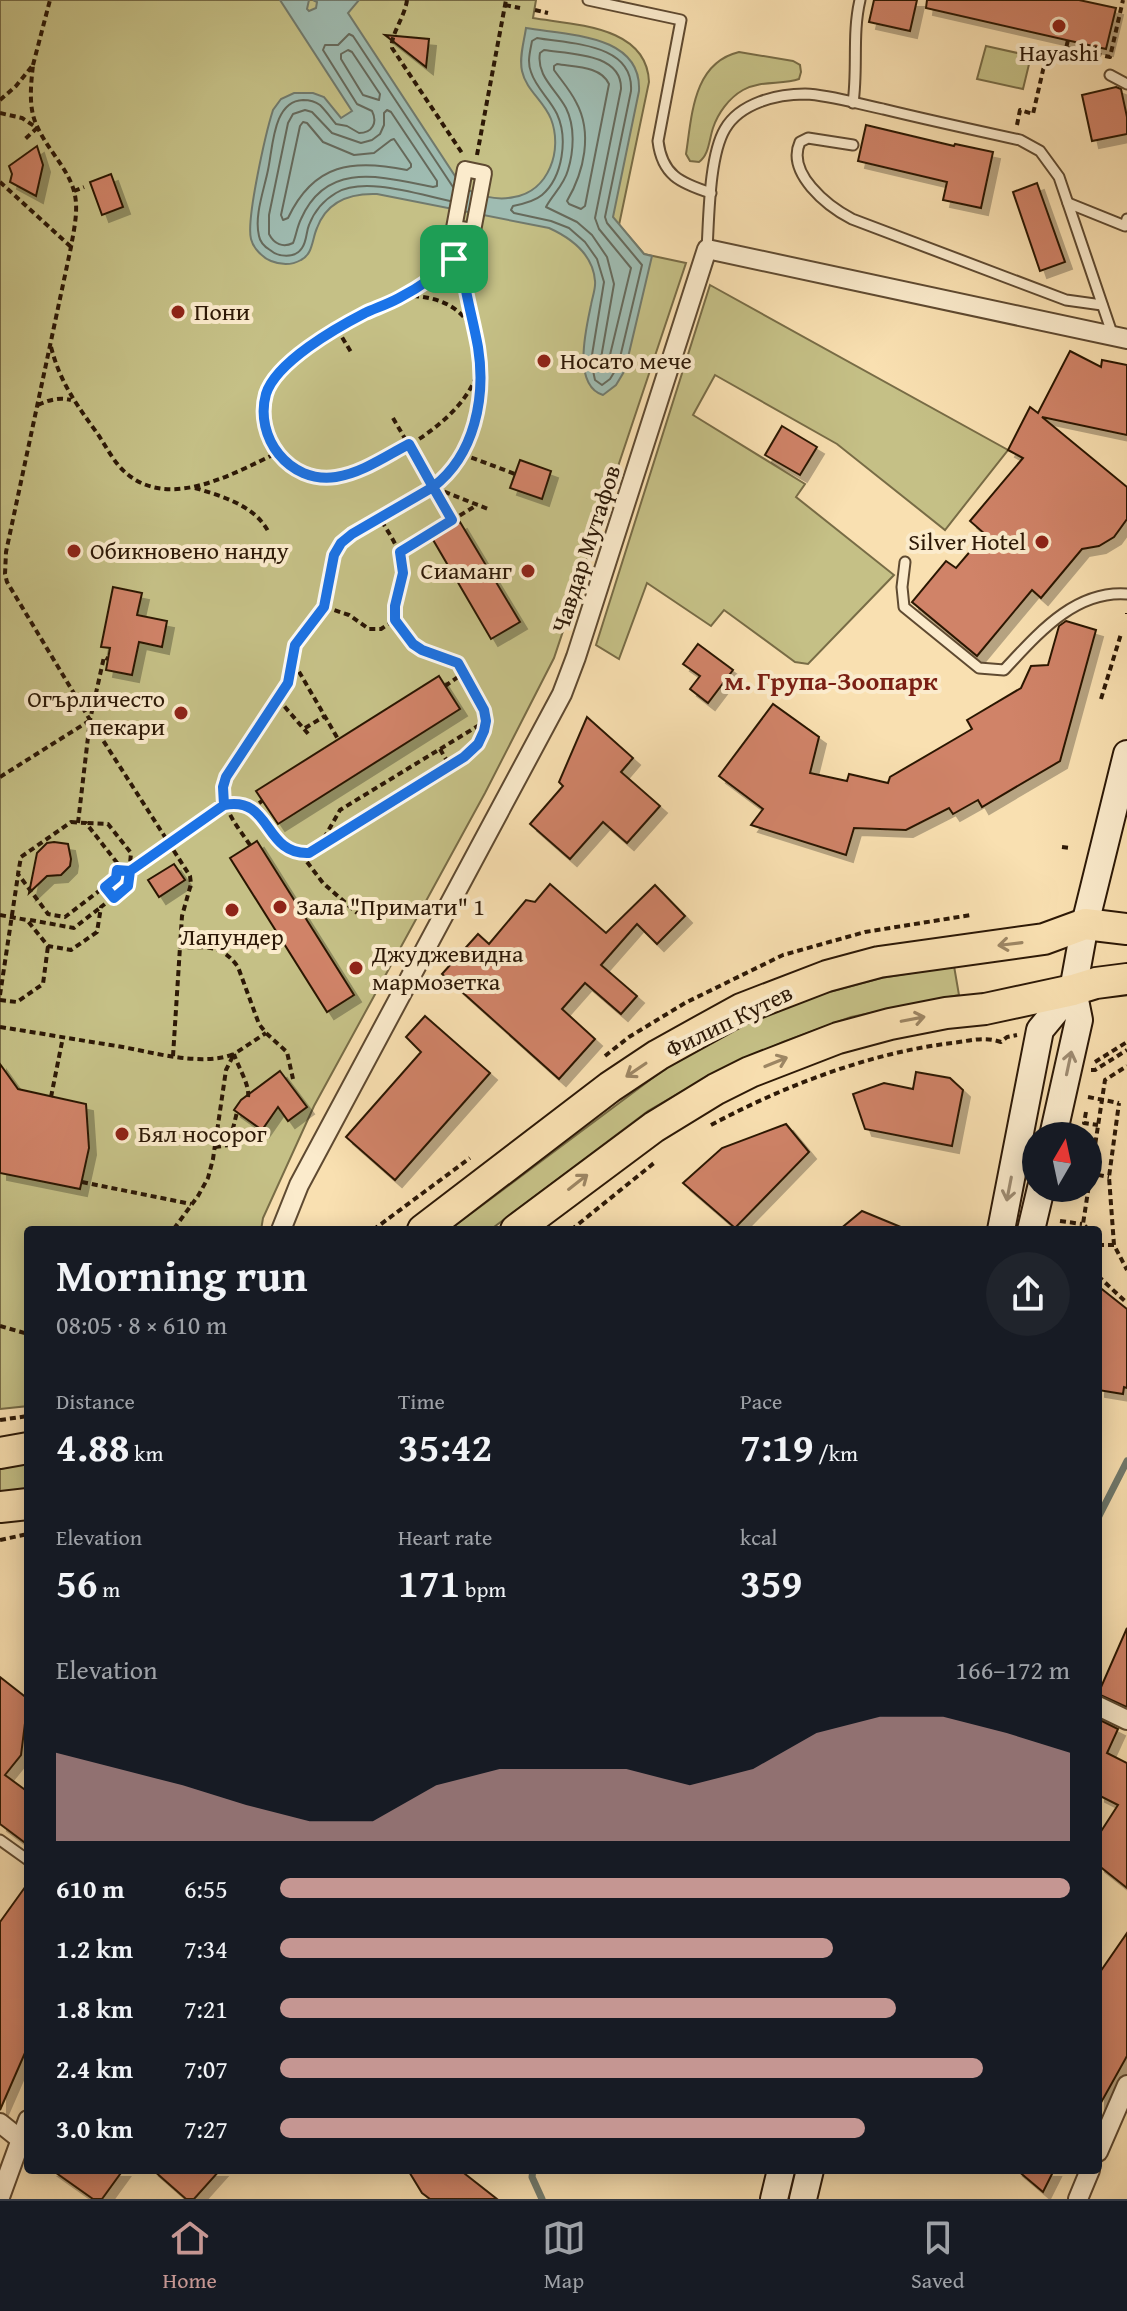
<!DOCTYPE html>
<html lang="en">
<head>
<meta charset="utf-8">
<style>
	body { margin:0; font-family:"Gentium Book Plus",serif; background:#20242c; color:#f1f3f6; height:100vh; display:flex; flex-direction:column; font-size:30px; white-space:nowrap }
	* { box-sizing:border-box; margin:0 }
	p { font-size:26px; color:#9ea1a6 }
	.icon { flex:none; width:44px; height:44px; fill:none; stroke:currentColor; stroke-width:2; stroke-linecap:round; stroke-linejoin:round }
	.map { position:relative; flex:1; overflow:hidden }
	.panel { position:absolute; left:24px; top:1226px; width:1078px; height:948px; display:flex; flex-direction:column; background:#171b24; border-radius:8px; box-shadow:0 4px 20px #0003 }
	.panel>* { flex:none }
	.needle { width:52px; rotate:9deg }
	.fabs { position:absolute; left:1022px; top:1122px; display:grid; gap:16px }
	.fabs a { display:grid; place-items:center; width:80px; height:80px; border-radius:50%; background:#171b24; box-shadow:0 4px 20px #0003; font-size:40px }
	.pin { position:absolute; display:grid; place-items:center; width:68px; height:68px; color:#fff; margin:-34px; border-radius:16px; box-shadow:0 4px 12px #0006 }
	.round { display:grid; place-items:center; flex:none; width:84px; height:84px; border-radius:42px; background:#20242c }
	.head { display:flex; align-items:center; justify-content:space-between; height:136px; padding:0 32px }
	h1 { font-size:44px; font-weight:700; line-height:60px }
	.metrics { display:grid; grid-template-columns:repeat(3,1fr); gap:12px; height:136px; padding:8px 32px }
	.metrics div { display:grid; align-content:center }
	.metrics b { font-size:40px; font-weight:700 }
	.metrics small { font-size:22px; font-weight:400 }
	.metrics p { font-size:22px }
	.chart { height:224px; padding:16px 32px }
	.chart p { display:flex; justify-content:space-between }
	.chart svg { width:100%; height:144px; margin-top:8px; fill:#c59692; opacity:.7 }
	ul { padding:0 32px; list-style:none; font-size:26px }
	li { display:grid; grid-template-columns:128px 96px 1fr; align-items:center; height:60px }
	li i { height:20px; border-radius:10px; background:#c59692 }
	.menu { display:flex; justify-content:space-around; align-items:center; height:112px; border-top:2px solid #363941; background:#171b24; font-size:22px; color:#9ea1a6 }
	.menu a { display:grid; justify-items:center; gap:4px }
	.menu .active { color:#c59692 }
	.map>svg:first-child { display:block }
</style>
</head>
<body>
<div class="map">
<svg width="1127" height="2199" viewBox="0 0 1127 2199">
	<defs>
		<filter id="shadow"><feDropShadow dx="7" dy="7" stdDeviation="0" flood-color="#0004"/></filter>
	</defs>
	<rect width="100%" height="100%" fill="#f9e0b1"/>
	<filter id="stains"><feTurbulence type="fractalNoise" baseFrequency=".0025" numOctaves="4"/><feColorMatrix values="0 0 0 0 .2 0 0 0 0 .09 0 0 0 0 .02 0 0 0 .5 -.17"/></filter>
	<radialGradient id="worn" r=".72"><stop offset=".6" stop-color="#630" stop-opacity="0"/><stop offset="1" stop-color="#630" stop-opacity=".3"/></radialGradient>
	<g fill="#c5c086" stroke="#786c46" stroke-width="2">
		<path d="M0 0H536L533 18C575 25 647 26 649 82L619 225 644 254 686 263 554 658 485 793 314 1106 263 1218 261 1230H28V1406L0 1409Z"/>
		<polygon points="986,46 1031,56 1023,89 977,79"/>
		<path d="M739 52 793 61 800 65 801 72 799 79C782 85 761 80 743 90 729 98 718 113 713 128 709 140 709 155 699 162L690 161 686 154C692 115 693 63 739 52Z"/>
		<polygon points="710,285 1008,450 945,530 837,444 715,375 693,415 805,484 796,497 894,575 808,664 795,662 724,610 711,626 647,583 619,659 596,645"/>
		<polygon points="954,966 959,995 851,1017 783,1042 716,1072 648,1111 490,1230 449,1230 670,1065 752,1019 803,999 881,978"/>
		<polygon points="28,1463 28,1489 0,1492 0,1469"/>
	</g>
	<path fill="#9fbcb2" stroke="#717a6d" stroke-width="2" d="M280 0H309L307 9 309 11 316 8 317 2 313 0H359L348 13 461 185C475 196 497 201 514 197 549 191 563 150 551 119 544 101 526 90 522 71 519 57 524 42 526 28 567 35 642 34 639 91L613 217 644 254 652 256 625 370 616 385 603 395C572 385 586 329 591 305 592 298 596 288 595 281 593 254 571 238 549 228L377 194C350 193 327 201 317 228 312 239 313 254 301 260 292 265 281 265 271 261 263 258 253 248 251 239 246 219 266 132 273 110L281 99 294 93H313L324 97 341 118 352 111Z"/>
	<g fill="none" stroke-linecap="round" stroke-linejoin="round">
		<g stroke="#666a5c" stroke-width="2">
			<path d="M537 38C570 44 634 43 631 91L605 217 607 223 642 265 618 366 610 379 602 385 595 380 591 361 604 282 597 259 585 242 569 228 551 221 514 213 511 210 513 206C523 204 535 201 542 195 563 177 568 138 557 114 550 99 536 88 531 72 527 62 530 52 532 41Z"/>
			<polygon points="348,50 352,52 380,94 379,100 363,95 341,59 341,54"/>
			<path d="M544 50C570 54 622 53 621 89L595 218 599 229 631 268 609 359 606 362 601 358 614 284 607 257 592 235 577 222 546 207C553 194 564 185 568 170 574 150 575 126 566 108 556 89 536 76 540 53Z"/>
			<path d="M557 64C575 67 601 66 609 84L585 206 581 209 569 204 567 201C584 172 593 133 576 102 570 90 561 80 554 70V66Z"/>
			<path d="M387 110 391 112 437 181V186L433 187C382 177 327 160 301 219 297 227 296 236 293 243 283 248 274 244 269 234V215L288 123 293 114 305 110 312 112 332 133 361 143 372 140 380 134 384 125V113Z"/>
			<path d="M303 122 307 123 323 142 354 155 374 153 391 140 394 139 411 164V167L407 170C353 159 314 163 288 218L283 220 281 215 300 126Z"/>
			<path d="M450 201C420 195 364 176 336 193 324 200 314 212 309 225 306 232 307 241 302 248 295 259 278 257 270 250 265 247 260 242 259 236 254 216 264 190 268 170 273 147 273 101 303 100 309 100 316 102 320 105 326 111 331 118 336 124L347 126 359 133C372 133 378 123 372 111L357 104 323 50 325 45H338L349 34 353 36 453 187"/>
		</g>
		<g stroke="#717a6d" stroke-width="7">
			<polyline points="1098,1518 1127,1461"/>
			<polyline points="533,2170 532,2177 542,2199"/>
		</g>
	</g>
	<g fill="#d08367" stroke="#2c1806" stroke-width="2" filter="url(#shadow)">
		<polygon points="874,0 917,0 910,31 869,22"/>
		<polygon points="927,0 1079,0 1116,8 1106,49 926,8"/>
		<polygon points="385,35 429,39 426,67"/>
		<polygon points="1116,87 1121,89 1127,117 1127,134 1092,141 1082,95"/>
		<polygon points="866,125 954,146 955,144 993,152 981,208 943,200 947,182 858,161"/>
		<polygon points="37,146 43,165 36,196 10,182 12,174 9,166"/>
		<polygon points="111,174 123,207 102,215 90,182"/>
		<polygon points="1037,183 1065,262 1040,271 1013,192"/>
		<polygon points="1070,351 1101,367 1102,360 1127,365 1127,435 1042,417 1127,487 1127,519 1114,537 1099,546 1082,549 1041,598 1032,590 977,656 912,602 946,561 956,568 985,534 970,521 1023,458 1008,450 1030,407 1038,413"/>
		<polygon points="782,426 817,447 800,475 765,455"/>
		<polygon points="520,460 551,471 542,499 510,488"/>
		<polygon points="460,522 520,622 491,639 432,538"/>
		<polygon points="113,587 142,593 137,615 167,621 162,647 139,642 132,675 106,670 110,648 101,647"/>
		<polygon points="1066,621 1096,630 1060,761 982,807 978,800 953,814 949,808 906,830 854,828 846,855 751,825 763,809 719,776 773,704 819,737 810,773 847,781 849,774 888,783 890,777 972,729 967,720 1021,688 1031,666 1048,665 1059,626"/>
		<polygon points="698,644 733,670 708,703 690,689 700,676 683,664"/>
		<polygon points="439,676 460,709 278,824 256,791"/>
		<polygon points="587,717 633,758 621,772 660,806 627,843 603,822 570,859 530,824 563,786 559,782"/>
		<polygon points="257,841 354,995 327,1012 230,858"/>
		<polygon points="54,842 68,844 71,859 70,866 61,875 47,876 29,893 37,853 47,843"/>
		<polygon points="174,864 185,880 159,897 148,880"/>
		<polygon points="550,884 606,933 655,885 685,916 657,944 637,924 601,965 637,996 621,1014 585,983 562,1009 595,1039 559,1079 442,974 478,934 489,944 526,900 535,902"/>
		<polygon points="425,1016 490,1073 395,1180 346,1137 421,1052 406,1037"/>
		<polygon points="0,1064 18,1089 86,1104 89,1148 80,1189 0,1173"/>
		<polygon points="280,1071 307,1107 288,1121 278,1107 262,1130 234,1110 241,1100"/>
		<polygon points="916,1072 950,1078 963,1090 952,1146 865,1129 853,1094 884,1083 913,1089"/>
		<polygon points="786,1124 809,1152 735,1228 683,1183 722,1148"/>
		<polygon points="862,1211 908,1230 839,1230"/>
		<polygon points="1098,1286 1127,1309 1127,1388 1124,1387 1123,1394 1098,1390"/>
		<polygon points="1127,1628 1127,1707 1098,1694"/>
		<polygon points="0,1677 28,1699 21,1755 5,1775 28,1792 28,1845 0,1824"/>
		<polygon points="1098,1719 1118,1729 1107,1753 1127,1763 1127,1888 1098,1865 1098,1836 1118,1805 1098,1795"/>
		<polygon points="28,1883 28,2046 0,2110 0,1922"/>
		<polygon points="1127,1933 1127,2056 1098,2108 1098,1975"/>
		<polygon points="52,2170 123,2170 102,2199 93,2199"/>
		<polygon points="153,2170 220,2170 194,2199 186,2199"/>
		<polygon points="408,2170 460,2170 497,2199 430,2199 422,2193"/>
		<polygon points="1017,2170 1054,2170 1043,2192"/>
	</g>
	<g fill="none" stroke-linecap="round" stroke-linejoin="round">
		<g stroke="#5f4a31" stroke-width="13">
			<g id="service">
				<path d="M588 0 681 20 658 141C662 175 680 183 711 193"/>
				<polyline points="1110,75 1127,84"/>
				<path d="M853 103C858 68 852 34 860 0"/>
				<path d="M853 145 808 138 800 142C786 173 827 206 852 219L1066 300 1102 305"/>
				<polyline points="1068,203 1125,226 1127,219"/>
				<path d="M707 249C709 217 709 156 725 129 740 103 777 94 805 94 831 95 858 104 883 109 928 120 974 130 1020 140L1040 151 1059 177 1113 336"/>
				<path d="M905 562 902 587 904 607 979 668 1004 670C1037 635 1074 590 1127 594"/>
				<polyline points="0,1840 28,1860"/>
			</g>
		</g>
		<g stroke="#5f4a31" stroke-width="18">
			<polygon id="pedestrian" points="465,169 484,173 473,231 454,228"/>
		</g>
		<g stroke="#5f4a31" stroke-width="22">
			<g id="minor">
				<polyline points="281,1230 299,1185 562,694 576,657 707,249 1127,339"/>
				<polyline points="1098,1706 1127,1720"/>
				<polyline points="0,2123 20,2139"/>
				<polyline points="1098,2152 1127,2085"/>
				<polyline points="0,2197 28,2120"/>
				<polyline points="1078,2199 1090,2170"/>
			</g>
		</g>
		<g stroke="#2c1806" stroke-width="30">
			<g id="secondary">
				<polyline points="1053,1136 1079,1020 1073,990 1085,924 1127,754"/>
				<polyline points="1001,1230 1040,1030 1073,990"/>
				<polyline points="1031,1230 1041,1188"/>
				<polyline points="774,2199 781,2170"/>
				<polyline points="803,2199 810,2170"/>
			</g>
		</g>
		<g stroke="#2c1806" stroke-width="34">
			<g id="primary">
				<polyline points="423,1230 610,1087 658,1055 741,1009 827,976 879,962 1044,939 1085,924 1127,929"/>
				<polyline points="516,1230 654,1127 716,1089 750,1072 838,1038 890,1024 946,1013 985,1009 1073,990 1096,983 1127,979"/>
				<polyline points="0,1453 28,1448"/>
				<polyline points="0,1507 28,1504"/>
			</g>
		</g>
		<g stroke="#2c1806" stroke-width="4" stroke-dasharray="6 4" stroke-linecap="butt">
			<path d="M407 0C405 17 390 35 392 48L462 153"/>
			<polyline points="505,5 520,8"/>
			<polyline points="535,10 548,13"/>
			<polyline points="1066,48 1110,57 1123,0"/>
			<polyline points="33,65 50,0"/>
			<path d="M0 100 16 86 33 65C31 84 28 108 37 126 47 149 67 167 74 191 79 209 74 229 71 247L6 552 5 574 7 582 90 720 190 876 191 884 182 916 180 947C206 948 221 943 238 967L259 1024 266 1033 287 1052 293 1079"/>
			<polyline points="0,113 22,118 37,128 25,139"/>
			<polyline points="1017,125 1020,110 1033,114 1046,57 1063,61 1068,40"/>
			<polyline points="477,155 506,0"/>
			<polyline points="0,182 71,247"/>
			<polyline points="74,191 84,187"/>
			<path d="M413 296C436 297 457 305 470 325 513 394 401 457 348 474 304 488 260 454 264 407 265 399 266 391 270 384 290 351 375 303 413 296Z"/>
			<path d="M400 297C422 283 446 272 460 250L465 295 474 330"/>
			<polyline points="337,329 351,352"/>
			<path d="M51 347C60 382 76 404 97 433 106 446 114 463 126 473 170 511 234 473 277 453"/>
			<path d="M38 405C48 400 60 397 71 400"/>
			<polyline points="393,418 455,525"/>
			<polyline points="462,454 515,474"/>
			<path d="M195 488C221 496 254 505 268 531"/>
			<polyline points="435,488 488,509"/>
			<polyline points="400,552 477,505"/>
			<polyline points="325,607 349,615 369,629 381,629 395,620"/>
			<polyline points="1127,614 1127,613"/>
			<polyline points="294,663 338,739"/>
			<polyline points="445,686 465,672"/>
			<polyline points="278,699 310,736"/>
			<polyline points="1101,699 1121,634"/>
			<polyline points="305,728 325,716"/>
			<polyline points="440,749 450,766"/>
			<polyline points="0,777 89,721"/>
			<polyline points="251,809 262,801"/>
			<polygon points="71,822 86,823 118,864 116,878 65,917 48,914 18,874 21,857"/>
			<polyline points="78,823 90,720 104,657 108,659"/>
			<path d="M250 845C236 824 217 804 226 777L288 683 295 645 324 607 334 555C342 539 355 532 370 523 393 509 419 498 440 482 473 456 478 413 479 374"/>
			<polyline points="319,847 340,810 486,721"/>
			<polyline points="1062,847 1070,848"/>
			<polyline points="301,854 323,883 357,913"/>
			<path d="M117 870 130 871 224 805C272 795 263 854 309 853L464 757C491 730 489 719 472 687 468 678 464 666 455 661 450 658 443 657 438 656 420 651 403 639 396 622 389 607 403 589 403 574 403 552 390 535 379 517"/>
			<polyline points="0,915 27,920 48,946 71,950 97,932 101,907 128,886 131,853 108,824 86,823"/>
			<polyline points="30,920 74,928 101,907"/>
			<polyline points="0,995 18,875"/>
			<polyline points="0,1000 17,1002 43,984 48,946"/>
			<path d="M0 1027C39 1033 78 1040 117 1046 152 1052 201 1067 234 1054L226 1070 213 1159 208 1178 198 1196 173 1230"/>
			<polyline points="173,1056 180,947"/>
			<polyline points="605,1056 629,1037 685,1003 783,955 865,932 971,915"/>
			<polyline points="1095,1062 1127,1042"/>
			<polyline points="1091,1070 1095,1070 1127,1050"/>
			<polyline points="51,1097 63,1037"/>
			<path d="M248 1097C250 1085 238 1067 234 1054L266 1033"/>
			<polyline points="1086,1112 1084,1123 1098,1125"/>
			<path d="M711 1125C784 1086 869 1053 952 1043 969 1041 984 1036 1001 1042L1007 1037 1017 1035"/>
			<polyline points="215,1147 229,1145 237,1112"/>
			<polyline points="82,1182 191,1204"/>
			<polyline points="1060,1221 1082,1224"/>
			<polyline points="373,1230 470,1158"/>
			<polyline points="571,1230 654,1163"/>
			<polyline points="1089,1230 1083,1224 1105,1080 1127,1066"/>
			<polyline points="1098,1245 1114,1245 1127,1270"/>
			<polyline points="1114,1245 1109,1177 1119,1103"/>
			<polyline points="1098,1276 1127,1303"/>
			<polyline points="0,1326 28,1334"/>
			<polyline points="0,1420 28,1416"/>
			<polyline points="0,1540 28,1534"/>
		</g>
		<use href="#service" stroke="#fbebcc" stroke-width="9"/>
		<use href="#pedestrian" stroke="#fbebcc" stroke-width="14"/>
		<use href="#minor" stroke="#fbebcc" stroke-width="18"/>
		<use href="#secondary" stroke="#fbebcc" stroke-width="26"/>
		<use href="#primary" stroke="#f9e0b1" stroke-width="30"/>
		<g stroke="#2c1806" stroke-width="4" stroke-dasharray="6 4" stroke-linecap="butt">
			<polyline points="1088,1097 1119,1103"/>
			<polyline points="1088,1173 1109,1177"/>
		</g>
	</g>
	<defs><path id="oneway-shaft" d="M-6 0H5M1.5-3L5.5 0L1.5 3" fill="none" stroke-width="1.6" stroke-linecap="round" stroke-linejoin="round" transform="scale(2)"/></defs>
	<g stroke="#9d8664">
		<use href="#oneway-shaft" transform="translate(1010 944) rotate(173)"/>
		<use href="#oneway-shaft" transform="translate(913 1019) rotate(-11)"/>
		<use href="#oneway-shaft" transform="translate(776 1062) rotate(-22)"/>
		<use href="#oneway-shaft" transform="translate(636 1070) rotate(146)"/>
		<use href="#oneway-shaft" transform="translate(578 1182) rotate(-38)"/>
	</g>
	<g stroke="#9e8c73">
		<use href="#oneway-shaft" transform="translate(1069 1063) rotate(-78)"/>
		<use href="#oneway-shaft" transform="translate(1009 1189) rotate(101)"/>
	</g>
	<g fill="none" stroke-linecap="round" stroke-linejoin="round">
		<g stroke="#fff" stroke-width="16">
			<path id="route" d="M454 259C438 275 418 288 399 298 388 304 376 308 365 313 336 328 276 362 266 394 254 437 289 484 336 477 362 473 386 456 409 444L433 487 352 534 341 543 334 555 324 607 295 645 288 683 226 777 223 787 224 805 130 871 128 886 114 898 105 887 116 878 117 870 130 871 224 805C272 795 263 855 309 853L464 757 478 744 484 731 486 721 484 710 458 663 422 650 413 644 395 620V606L403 573 400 552 452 520 433 487C475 455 486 397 478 347 472 314 462 283 460 250L454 259"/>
		</g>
		<use href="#route" stroke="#1a73e8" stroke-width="10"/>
	</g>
	<g fill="#8f2418" stroke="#fbebcc" stroke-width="3">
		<circle cx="1059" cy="26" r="8"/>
		<circle cx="178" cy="312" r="8"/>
		<circle cx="544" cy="361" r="8"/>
		<circle cx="1042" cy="542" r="8"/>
		<circle cx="74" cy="551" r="8"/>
		<circle cx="528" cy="571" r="8"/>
		<circle cx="181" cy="713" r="8"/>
		<circle cx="280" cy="907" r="8"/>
		<circle cx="232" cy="910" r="8"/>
		<circle cx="356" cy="968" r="8"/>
		<circle cx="122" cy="1134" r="8"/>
	</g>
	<g text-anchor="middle" stroke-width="8" stroke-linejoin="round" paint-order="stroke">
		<g font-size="24" fill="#2c1806" stroke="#fbebcc" text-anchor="start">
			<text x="1059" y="61" text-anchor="middle">Hayashi</text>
			<text x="194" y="320">Пони</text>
			<text x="560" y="369">Носато мече</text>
			<text x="1026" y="550" text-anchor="end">Silver Hotel</text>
			<text x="90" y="559">Обикновено нанду</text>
			<text x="512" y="579" text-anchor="end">Сиаманг</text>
			<text x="165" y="707" text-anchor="end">Огърличесто<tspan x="165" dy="28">пекари</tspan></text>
			<text x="296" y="915">Зала "Примати" 1</text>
			<text x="232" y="945" text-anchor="middle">Лапундер</text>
			<text x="372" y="962">Джуджевидна<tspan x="372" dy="28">мармозетка</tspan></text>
			<text x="138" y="1142">Бял носорог</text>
		</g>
		<g font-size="24" fill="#2c1806" stroke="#fbebcc">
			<text transform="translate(586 549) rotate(-72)" y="8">Чавдар Мутафов</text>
			<text transform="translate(729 1021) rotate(-26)" y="8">Филип Кутев</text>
		</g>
		<g font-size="26" font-weight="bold" fill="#7a1f14" stroke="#fbebcc">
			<text x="831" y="690">м. Група-Зоопарк</text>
		</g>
	</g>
	<rect width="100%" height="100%" filter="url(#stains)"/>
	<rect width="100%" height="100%" fill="url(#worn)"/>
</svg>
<div class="fabs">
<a><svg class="needle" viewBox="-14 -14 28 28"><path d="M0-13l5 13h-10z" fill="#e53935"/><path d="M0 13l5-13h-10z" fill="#9ea1a6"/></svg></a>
</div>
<div class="pin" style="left:454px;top:259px;background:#1e9e55"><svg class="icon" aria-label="arrive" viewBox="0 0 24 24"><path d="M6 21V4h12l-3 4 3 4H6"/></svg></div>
<section class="panel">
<div class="head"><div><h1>Morning run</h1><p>08:05 · 8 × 610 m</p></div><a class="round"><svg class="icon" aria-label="share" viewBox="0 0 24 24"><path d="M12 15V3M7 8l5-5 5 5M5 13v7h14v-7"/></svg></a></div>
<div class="metrics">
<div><p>Distance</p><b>4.88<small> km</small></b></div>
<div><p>Time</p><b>35:42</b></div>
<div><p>Pace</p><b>7:19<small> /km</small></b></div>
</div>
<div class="metrics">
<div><p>Elevation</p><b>56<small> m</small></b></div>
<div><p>Heart rate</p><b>171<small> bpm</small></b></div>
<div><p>kcal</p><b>359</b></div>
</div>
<div class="chart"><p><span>Elevation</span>166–172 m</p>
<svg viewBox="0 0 160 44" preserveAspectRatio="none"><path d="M0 44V17L10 22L20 27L30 33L40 38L50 38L60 27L70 22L80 22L90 22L100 27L110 22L120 11L130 6L140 6L150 11L160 17V44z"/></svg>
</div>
<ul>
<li><b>610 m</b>6:55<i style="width:100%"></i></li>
<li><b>1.2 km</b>7:34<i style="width:70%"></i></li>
<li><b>1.8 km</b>7:21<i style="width:78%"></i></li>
<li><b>2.4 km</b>7:07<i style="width:89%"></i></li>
<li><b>3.0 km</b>7:27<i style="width:74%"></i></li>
</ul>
</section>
</div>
<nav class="menu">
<a class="active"><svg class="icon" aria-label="home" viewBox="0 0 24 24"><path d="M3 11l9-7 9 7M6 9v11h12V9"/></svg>Home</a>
<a><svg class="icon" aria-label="map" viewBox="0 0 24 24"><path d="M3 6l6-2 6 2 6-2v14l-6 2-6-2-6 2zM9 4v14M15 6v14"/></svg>Map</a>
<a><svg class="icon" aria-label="saved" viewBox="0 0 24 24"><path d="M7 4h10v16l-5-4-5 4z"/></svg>Saved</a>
</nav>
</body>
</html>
